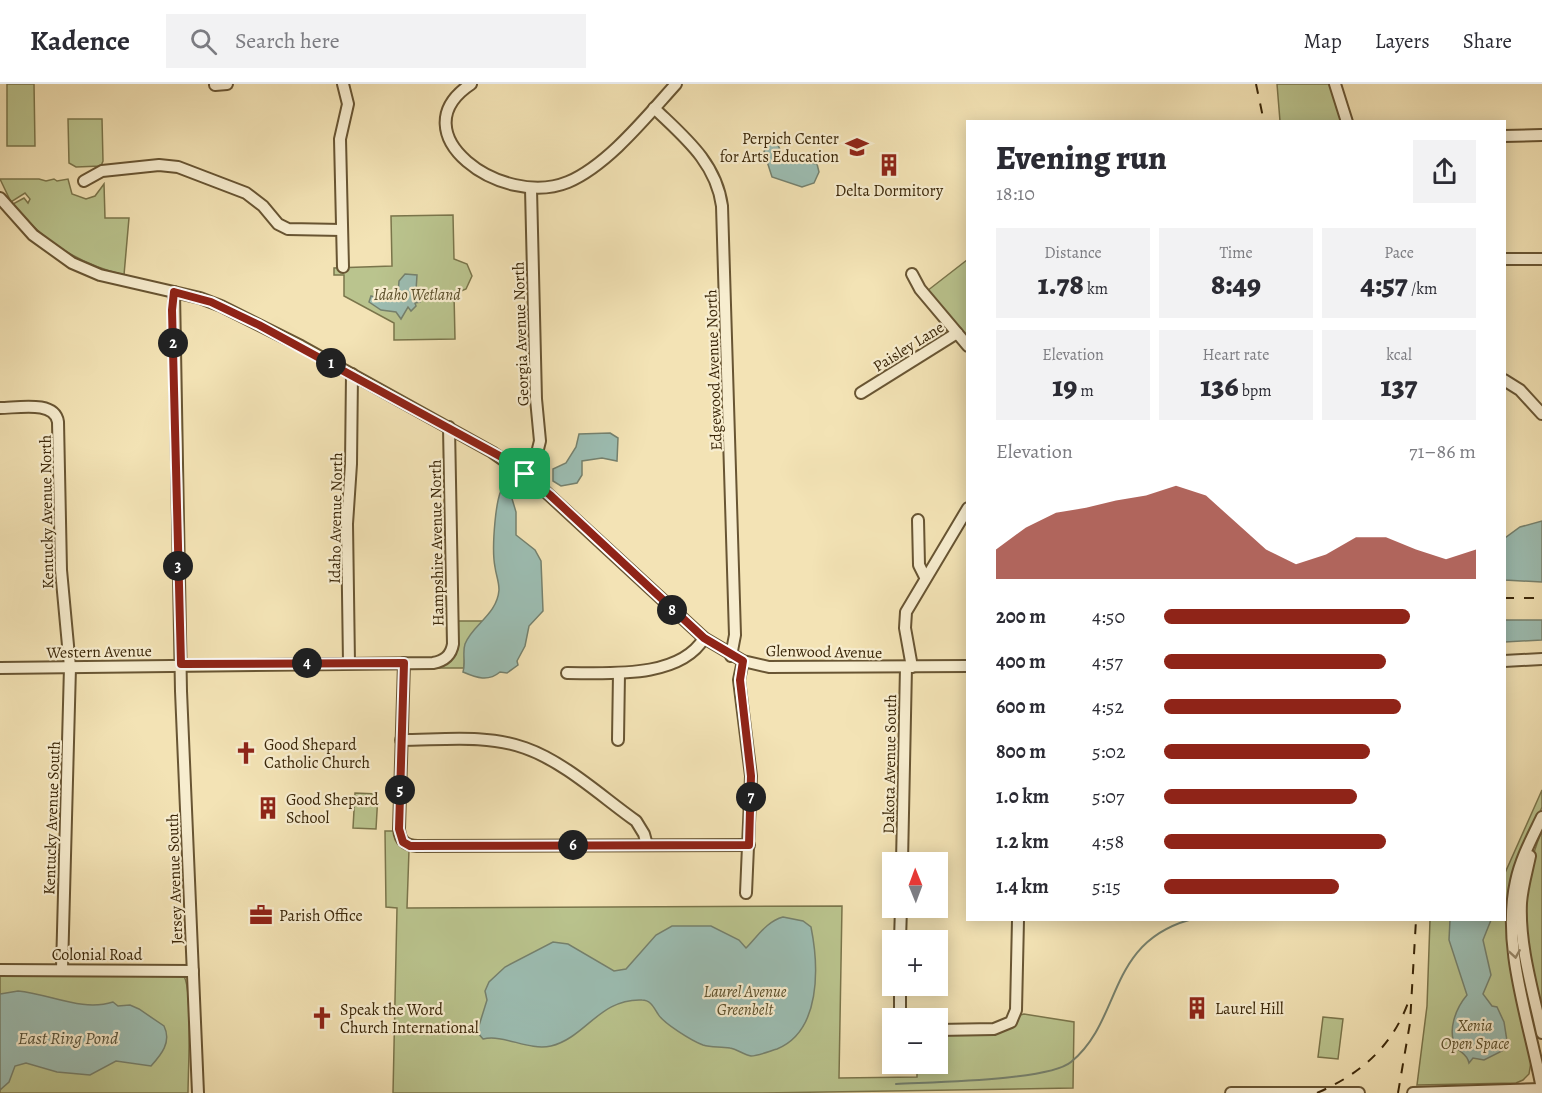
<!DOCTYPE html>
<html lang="en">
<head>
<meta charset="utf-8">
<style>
	body { margin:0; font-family:Alegreya,serif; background:#f2f2f3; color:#2b2b33; height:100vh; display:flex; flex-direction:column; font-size:22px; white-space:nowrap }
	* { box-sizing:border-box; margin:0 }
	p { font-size:20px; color:#7c7c81 }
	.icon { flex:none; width:33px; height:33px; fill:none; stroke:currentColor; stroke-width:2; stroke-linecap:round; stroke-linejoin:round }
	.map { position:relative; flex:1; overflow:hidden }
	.drawer { position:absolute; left:966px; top:36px; width:540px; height:801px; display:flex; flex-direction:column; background:#fff; border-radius:0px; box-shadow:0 3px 15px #0003 }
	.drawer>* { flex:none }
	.needle { width:39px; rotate:359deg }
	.controls { position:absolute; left:882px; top:768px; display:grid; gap:12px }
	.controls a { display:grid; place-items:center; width:66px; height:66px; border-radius:0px; background:#fff; box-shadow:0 3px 15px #0003; font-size:30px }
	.pin { position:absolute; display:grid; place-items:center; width:51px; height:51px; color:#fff; margin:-26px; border-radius:12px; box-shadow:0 3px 9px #0006 }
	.km { position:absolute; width:30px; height:30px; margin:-15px; border-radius:50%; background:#222; color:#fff; font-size:16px; line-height:30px; text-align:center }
	.round { display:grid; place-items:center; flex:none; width:63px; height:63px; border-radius:0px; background:#f2f2f3 }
	.headline { display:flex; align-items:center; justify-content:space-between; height:102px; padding:0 30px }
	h1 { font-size:33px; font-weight:800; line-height:45px }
	.figures { display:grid; grid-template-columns:repeat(3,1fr); gap:9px; height:102px; padding:6px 30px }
	.figures div { display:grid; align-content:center; border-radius:0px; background:#f2f2f3; text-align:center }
	.figures b { font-size:30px; font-weight:800 }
	.figures small { font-size:16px; font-weight:400 }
	.figures p { font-size:16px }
	.chart { height:168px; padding:12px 30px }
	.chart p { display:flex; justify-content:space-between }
	.chart svg { width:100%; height:108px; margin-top:6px; fill:#8f2418; opacity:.7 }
	ul { padding:0 30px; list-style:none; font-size:20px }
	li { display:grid; grid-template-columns:96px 72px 1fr; align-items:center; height:45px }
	li i { height:15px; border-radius:8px; background:#8f2418 }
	header { display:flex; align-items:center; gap:36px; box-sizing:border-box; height:84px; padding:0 30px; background:#fff; border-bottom:2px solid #e1e1e2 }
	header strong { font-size:28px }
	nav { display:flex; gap:33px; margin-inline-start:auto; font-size:21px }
	.search { width:420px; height:54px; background:#f2f2f3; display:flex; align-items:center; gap:15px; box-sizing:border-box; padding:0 21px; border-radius:0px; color:#7c7c81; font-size:22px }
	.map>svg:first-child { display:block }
</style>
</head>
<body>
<header>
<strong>Kadence</strong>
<div class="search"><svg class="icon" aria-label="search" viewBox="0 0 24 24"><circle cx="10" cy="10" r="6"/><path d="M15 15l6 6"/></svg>Search here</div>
<nav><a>Map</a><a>Layers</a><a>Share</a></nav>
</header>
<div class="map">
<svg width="1542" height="1009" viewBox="0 0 1542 1009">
	<rect width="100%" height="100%" fill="#f3e3b5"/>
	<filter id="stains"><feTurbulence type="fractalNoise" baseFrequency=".00333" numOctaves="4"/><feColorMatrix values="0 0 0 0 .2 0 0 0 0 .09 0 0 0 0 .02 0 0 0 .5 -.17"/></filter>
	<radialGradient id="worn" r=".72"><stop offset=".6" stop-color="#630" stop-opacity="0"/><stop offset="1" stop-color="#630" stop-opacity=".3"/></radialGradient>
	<g fill="#bac48e" stroke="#7a754b" stroke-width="1.5">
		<polygon points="7,0 34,0 35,62 7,62"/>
		<polygon points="1277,0 1330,0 1342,37 1280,37"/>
		<polygon points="68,35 102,35 103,77 101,82 76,83 69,79"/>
		<path d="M0 95H39L46 97 54 95 57 97 68 95 72 110 86 115 95 112 104 100 105 134H129L124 191C79 180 41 156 13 120L24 114 28 119 30 115 25 109 11 118Z"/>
		<polygon points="453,131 454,175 467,180 472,192 466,205 454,210 455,255 394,256 394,239 344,212 344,191 334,191 334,184 392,182 391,132"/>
		<polygon points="967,176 967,256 927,207"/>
		<polygon points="456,537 485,537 472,550 465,565 464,584 434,584 451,576"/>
		<polygon points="1542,706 1542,723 1514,795 1525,952 1531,978 1529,990 1523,996 1516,999 1417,1001 1427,922 1430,836 1504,836 1505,789"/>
		<polygon points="355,709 378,710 376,745 353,744"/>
		<path d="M385 747H394L398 760 409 766 407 824 842 822 839 994 917 993V980H938V950C960 950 1011 959 1020 931L1024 930 1074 938 1073 1004 762 1009H393L397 824 386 823Z"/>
		<path d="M1542 747V938C1528 873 1514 810 1542 747Z"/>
		<path d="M0 890 183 891C193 901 188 989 188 1009H0Z"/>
		<polygon points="1323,933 1343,935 1338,975 1318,973"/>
	</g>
	<g fill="#9cbdb2" stroke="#75816e" stroke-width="1.5">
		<polygon points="771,59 777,59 784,74 817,80 819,88 814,99 802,103 772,93 764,68 766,61"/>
		<polygon points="405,190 417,191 416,207 421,211 420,218 415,219 416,222 411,227 408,223 401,235 396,228 381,226 369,218 371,212 381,215 398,210 399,197"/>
		<polygon points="610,349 618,354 617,377 602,374 582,377 582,391 577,399 561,402 553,397 553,385 566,379 576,363 579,350"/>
		<path d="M507 398 516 428V451L535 466 541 477 543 527 529 542 525 562 517 577 518 581 507 589 500 588C488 598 477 594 463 588 466 579 462 569 465 560 472 541 497 531 499 506 499 497 496 491 495 483 492 468 494 405 507 398Z"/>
		<polygon points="1542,437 1542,498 1505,496 1505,454 1520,443"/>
		<polygon points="1505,536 1542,536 1542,556 1505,558"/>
		<path d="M783 833 803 837 811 843C819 883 821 947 777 965 770 967 758 972 751 972 744 971 737 965 730 964 720 962 712 964 703 961 692 957 663 939 658 930 654 924 651 916 642 916 600 914 585 954 551 962 528 967 504 950 483 955L477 948 487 916 485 907 489 898 505 883 553 858 568 860 614 887 626 885 656 851 672 842H711L739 856 746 864C757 853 767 837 783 833Z"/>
		<path d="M1450 836H1491L1483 856 1491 891 1483 910 1492 922 1497 923 1504 938 1507 957 1502 967 1484 976 1473 974 1469 979C1467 970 1462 970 1457 964 1446 948 1456 924 1467 911L1449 856Z"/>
		<path d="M18 907C50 910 82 928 113 918L118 922 130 921 139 925 164 942C172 958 161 971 151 982L116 977 90 991 57 988 26 979 15 982 9 998 0 1006V910Z"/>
	</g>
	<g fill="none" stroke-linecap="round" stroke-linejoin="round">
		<path stroke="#75816e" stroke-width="2" d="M896 1000C930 998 1048 997 1071 978 1123 935 1106 860 1189 836"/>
		<g stroke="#685533" stroke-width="14">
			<g id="minor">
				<path d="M471 0C397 49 502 125 568 98 608 81 647 32 676 0"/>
				<polyline points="1335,0 1347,38"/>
				<polyline points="215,1 227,0"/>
				<path d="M654 24C684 53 716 78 722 122L735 551 731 572"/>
				<polyline points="1504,52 1542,51"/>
				<polyline points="84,97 102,87 159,81 178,83 246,109 263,122 278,140 288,145 342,146"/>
				<polyline points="0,114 33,151 72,179 100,191 200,214 221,222 301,262 492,368 536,399 704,554 743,577 769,583 968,582"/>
				<polyline points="1504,175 1542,175"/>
				<polyline points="343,183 340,55 348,20 343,0"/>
				<polyline points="912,190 920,205 968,262"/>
				<polyline points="174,208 181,607 198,1009"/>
				<polyline points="1504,296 1520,306 1542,330"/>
				<polyline points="861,309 957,249"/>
				<path d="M0 324C17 324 55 316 58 338L61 486 70 583 62 885"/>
				<polyline points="525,390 535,377 540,357 536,315 531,105"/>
				<polyline points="918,436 919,481 925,493"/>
				<polyline points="743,577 739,596 751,692 746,809"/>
				<polyline points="1504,577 1542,575"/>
				<polyline points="349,579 347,440 351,380 352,290"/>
				<path d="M404 579 399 745C400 757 405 761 417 762L749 761"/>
				<polyline points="912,583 905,544 906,528 968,424"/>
				<path d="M0 584 433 579C444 577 451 572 453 560L449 343"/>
				<path d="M567 589C608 589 680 595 704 554"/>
				<path d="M401 656C441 656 487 650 525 664 565 678 602 713 636 737L644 750 647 761"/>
				<polyline points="618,656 619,589"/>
				<path d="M1542 733C1532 754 1521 774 1516 797 1501 863 1530 939 1542 1005"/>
				<path d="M1530 772C1527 787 1522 803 1521 819 1519 862 1533 907 1542 949"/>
				<polyline points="902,778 906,583"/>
				<polyline points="900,856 901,824"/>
				<polyline points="0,886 193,887"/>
				<polyline points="900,902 900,934"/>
				<polyline points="938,946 994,945 1011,938 1016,926 1018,836"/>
				<polyline points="1231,1009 1359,1009"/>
				<polyline points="1413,1009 1542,1005"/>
			</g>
		</g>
		<use href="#minor" stroke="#f7edcf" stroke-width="10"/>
		<g stroke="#3a2608" stroke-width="2" stroke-dasharray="10 10" stroke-linecap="butt">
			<polyline points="1256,0 1264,38"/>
			<polyline points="1504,514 1542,514"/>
			<path d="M1317 1009C1360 990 1391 964 1408 919"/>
			<polyline points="1398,1009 1410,939 1416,836"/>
		</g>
	</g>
	<defs><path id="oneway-chevron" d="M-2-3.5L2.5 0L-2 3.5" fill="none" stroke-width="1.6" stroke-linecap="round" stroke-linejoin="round" transform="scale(1.5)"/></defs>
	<use stroke="#988a6c" href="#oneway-chevron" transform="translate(1515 870) rotate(81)"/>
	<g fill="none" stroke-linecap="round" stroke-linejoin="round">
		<g stroke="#fff" stroke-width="12">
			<polygon id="route" points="174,208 211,218 259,241 507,376 550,411 704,554 743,577 740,596 751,692 749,761 410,762 403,758 399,745 404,579 181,580 172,226"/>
		</g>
		<use href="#route" stroke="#8f2418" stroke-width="8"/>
	</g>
	<defs>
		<g id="school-bare" transform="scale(1.8)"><path d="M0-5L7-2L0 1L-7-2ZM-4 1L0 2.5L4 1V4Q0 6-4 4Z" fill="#8f2418" stroke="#f7edcf" stroke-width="2.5" paint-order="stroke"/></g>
		<g id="building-bare" transform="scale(1.8)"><path d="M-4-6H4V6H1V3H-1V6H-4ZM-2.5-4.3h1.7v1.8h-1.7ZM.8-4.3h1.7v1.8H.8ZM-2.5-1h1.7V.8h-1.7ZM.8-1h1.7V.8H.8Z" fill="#8f2418" stroke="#f7edcf" stroke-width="2.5" paint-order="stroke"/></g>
		<g id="church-bare" transform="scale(1.8)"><path d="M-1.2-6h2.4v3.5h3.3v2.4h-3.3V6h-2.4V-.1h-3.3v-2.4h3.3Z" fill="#8f2418" stroke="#f7edcf" stroke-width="2.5" paint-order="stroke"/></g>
		<g id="office-bare" transform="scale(1.8)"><path d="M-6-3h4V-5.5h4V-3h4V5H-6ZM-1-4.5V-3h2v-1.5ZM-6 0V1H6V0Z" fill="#8f2418" stroke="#f7edcf" stroke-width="2.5" paint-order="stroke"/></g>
	</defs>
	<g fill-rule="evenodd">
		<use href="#school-bare" x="857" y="63"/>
		<use href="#building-bare" x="889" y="81"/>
		<use href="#church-bare" x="246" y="669"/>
		<use href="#building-bare" x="268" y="724"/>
		<use href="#office-bare" x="261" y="831"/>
		<use href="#building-bare" x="1197" y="924"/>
		<use href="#church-bare" x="322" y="934"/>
	</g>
	<g text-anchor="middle" stroke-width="4.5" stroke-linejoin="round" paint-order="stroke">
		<g font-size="16" fill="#3a2608" stroke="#f7edcf" text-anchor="start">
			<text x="839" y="60" text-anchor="end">Perpich Center<tspan x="839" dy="18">for Arts Education</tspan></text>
			<text x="889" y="112" text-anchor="middle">Delta Dormitory</text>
			<text x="264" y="666">Good Shepard<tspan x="264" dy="18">Catholic Church</tspan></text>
			<text x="286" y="721">Good Shepard<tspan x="286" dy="18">School</tspan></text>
			<text x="279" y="837">Parish Office</text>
			<text x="1215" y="930">Laurel Hill</text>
			<text x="340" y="931">Speak the Word<tspan x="340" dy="18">Church International</tspan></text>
		</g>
		<g font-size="16" font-style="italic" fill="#5a4e2a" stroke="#f7edcf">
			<text x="417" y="216">Idaho Wetland</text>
			<text x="745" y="913">Laurel Avenue<tspan x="745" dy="18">Greenbelt</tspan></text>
			<text x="1475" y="947">Xenia<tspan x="1475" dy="18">Open Space</tspan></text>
		</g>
		<g font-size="16" fill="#3a2608" stroke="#f7edcf">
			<text transform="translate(520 250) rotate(-92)" y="6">Georgia Avenue North</text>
			<text transform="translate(908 262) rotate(-32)" y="6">Paisley Lane</text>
			<text transform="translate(713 286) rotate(-92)" y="6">Edgewood Avenue North</text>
			<text transform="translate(46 428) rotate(-91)" y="6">Kentucky Avenue North</text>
			<text transform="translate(335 434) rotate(-89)" y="6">Idaho Avenue North</text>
			<text transform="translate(436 459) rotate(-91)" y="6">Hampshire Avenue North</text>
			<text transform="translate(99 567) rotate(-1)" y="6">Western Avenue</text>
			<text transform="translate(824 567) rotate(1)" y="6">Glenwood Avenue</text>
			<text transform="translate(889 680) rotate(-89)" y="6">Dakota Avenue South</text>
			<text transform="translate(51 734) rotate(-88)" y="6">Kentucky Avenue South</text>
			<text transform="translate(174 795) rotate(-92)" y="6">Jersey Avenue South</text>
			<text x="97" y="876">Colonial Road</text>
		</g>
		<g font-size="18" font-style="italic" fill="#57533b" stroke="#f7edcf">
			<text x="68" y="960">East Ring Pond</text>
		</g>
	</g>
	<rect width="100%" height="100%" filter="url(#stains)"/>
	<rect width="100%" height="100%" fill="url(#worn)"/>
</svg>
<div class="controls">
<a><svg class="needle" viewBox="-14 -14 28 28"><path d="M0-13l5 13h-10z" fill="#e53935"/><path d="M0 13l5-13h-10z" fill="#7c7c81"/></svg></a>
<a>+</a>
<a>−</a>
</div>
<div class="pin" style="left:525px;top:390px;background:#1e9e55"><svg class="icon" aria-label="arrive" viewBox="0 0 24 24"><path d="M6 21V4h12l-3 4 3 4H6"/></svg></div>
<b class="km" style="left:331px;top:279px">1</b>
<b class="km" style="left:173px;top:259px">2</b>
<b class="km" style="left:178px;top:482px">3</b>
<b class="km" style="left:307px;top:579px">4</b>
<b class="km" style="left:400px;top:706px">5</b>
<b class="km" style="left:573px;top:761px">6</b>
<b class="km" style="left:751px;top:713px">7</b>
<b class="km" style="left:672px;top:526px">8</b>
<section class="drawer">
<div class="headline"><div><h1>Evening run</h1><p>18:10</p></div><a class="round"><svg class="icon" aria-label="share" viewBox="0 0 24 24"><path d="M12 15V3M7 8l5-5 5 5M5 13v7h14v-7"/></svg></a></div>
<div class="figures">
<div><p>Distance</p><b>1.78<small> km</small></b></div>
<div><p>Time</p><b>8:49</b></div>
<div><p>Pace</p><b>4:57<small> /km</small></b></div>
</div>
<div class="figures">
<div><p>Elevation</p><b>19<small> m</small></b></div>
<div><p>Heart rate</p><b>136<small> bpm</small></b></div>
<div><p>kcal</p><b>137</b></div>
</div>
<div class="chart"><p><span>Elevation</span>71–86 m</p>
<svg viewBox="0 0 160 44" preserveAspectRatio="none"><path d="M0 44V32L10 23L20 17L30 15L40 12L50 10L60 6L70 10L80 21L90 32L100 38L110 34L120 27L130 27L140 32L150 36L160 32V44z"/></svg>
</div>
<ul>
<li><b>200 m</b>4:50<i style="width:79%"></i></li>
<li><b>400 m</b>4:57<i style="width:71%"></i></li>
<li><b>600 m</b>4:52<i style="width:76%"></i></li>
<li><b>800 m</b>5:02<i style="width:66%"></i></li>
<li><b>1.0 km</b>5:07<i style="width:62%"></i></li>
<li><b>1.2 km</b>4:58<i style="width:71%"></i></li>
<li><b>1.4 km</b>5:15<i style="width:56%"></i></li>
</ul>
</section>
</div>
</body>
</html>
